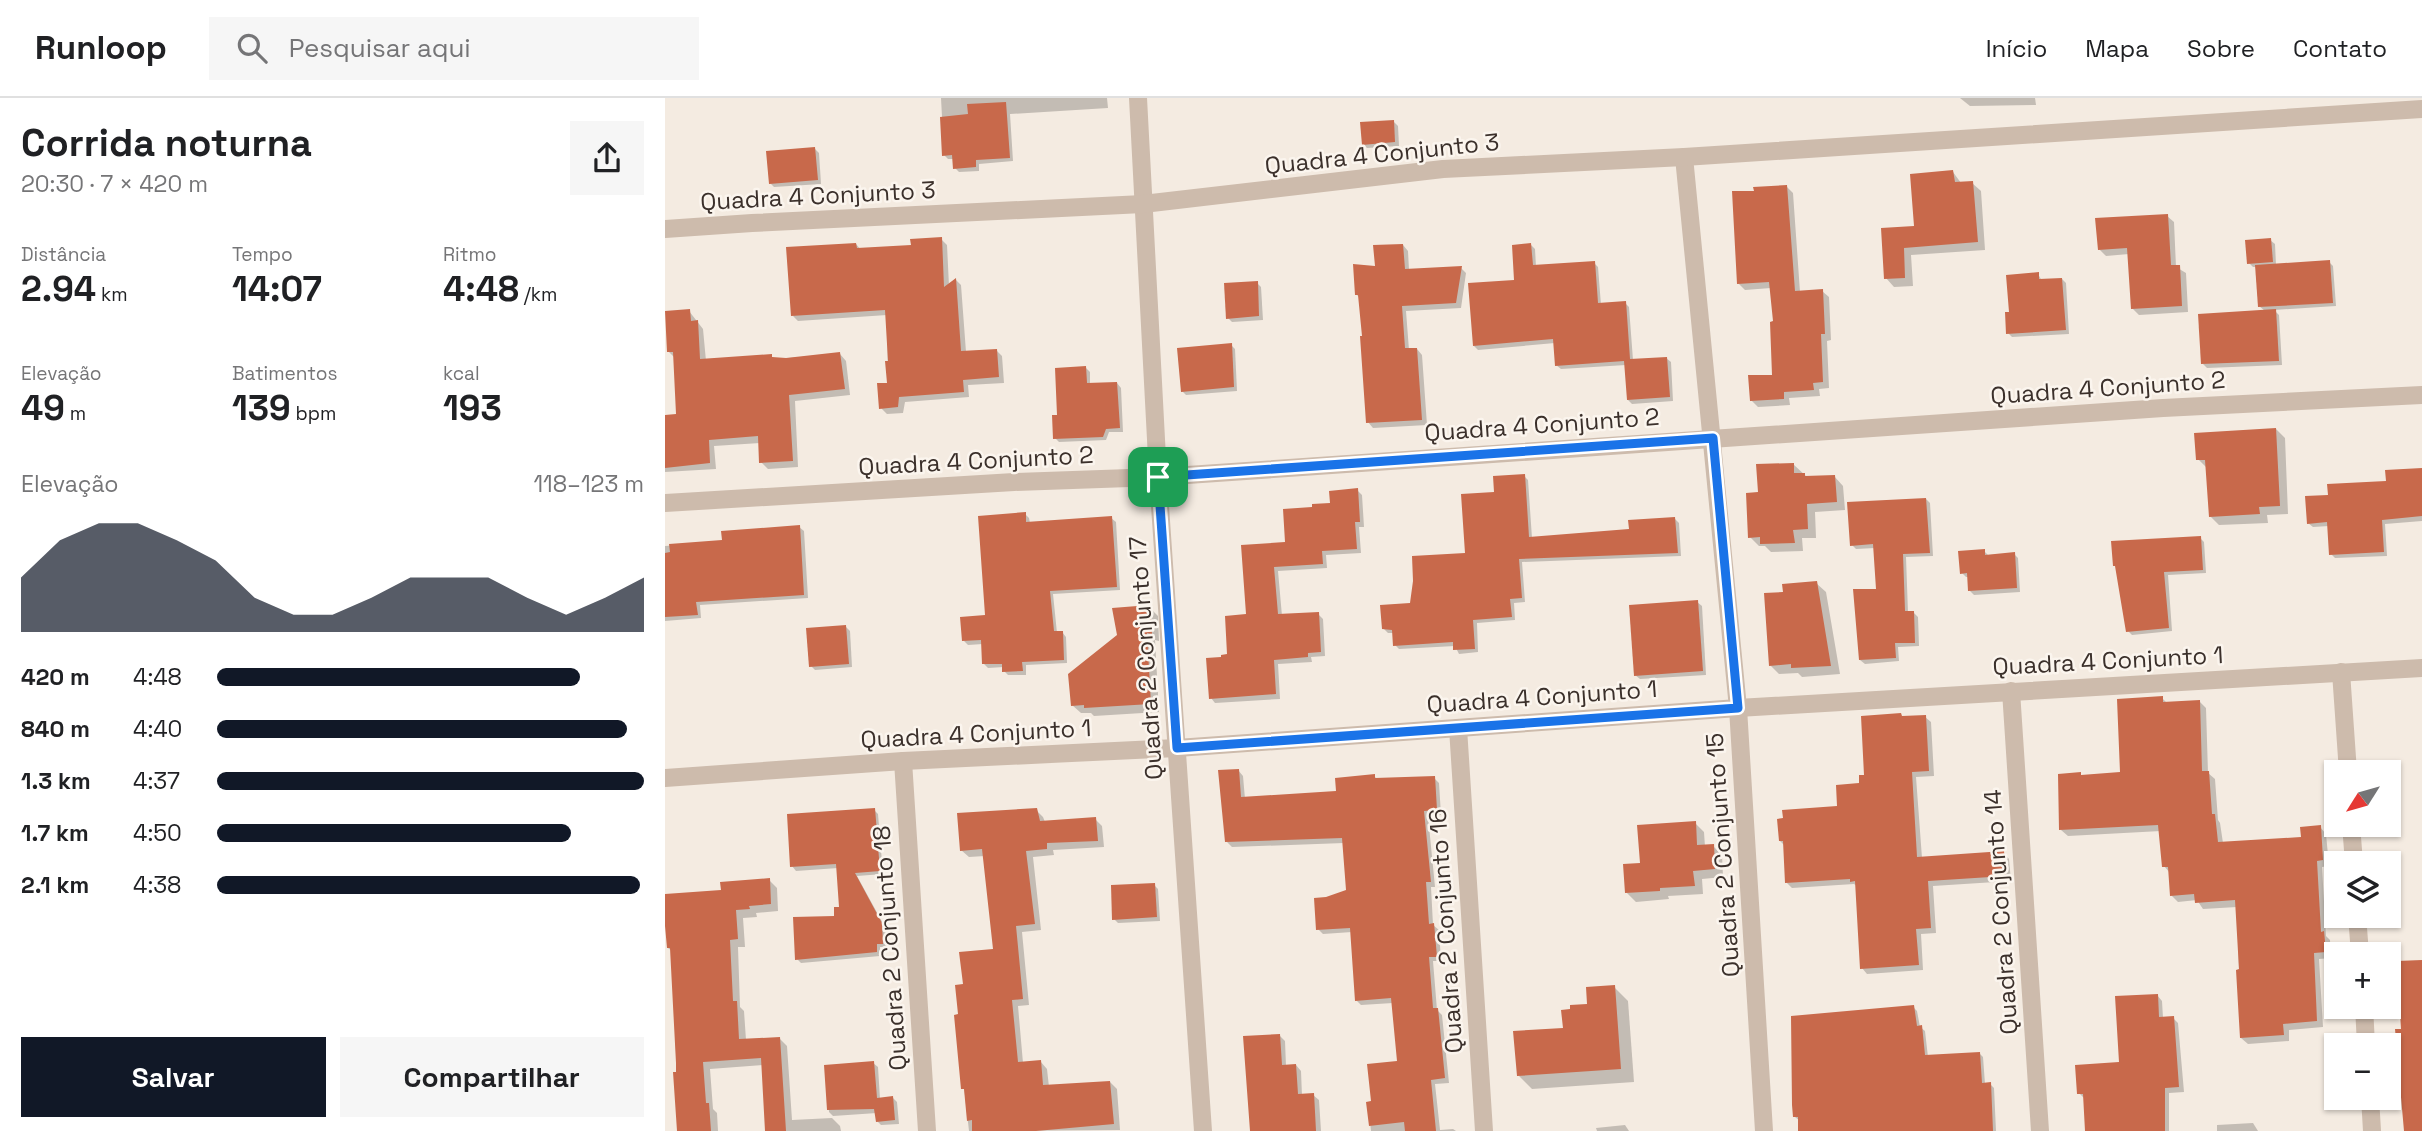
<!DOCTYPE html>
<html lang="pt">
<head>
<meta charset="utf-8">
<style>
	body { margin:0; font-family:"Space Grotesk",sans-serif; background:#f6f6f6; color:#202124; height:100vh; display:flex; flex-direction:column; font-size:26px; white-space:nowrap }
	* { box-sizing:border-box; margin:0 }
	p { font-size:23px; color:#757577 }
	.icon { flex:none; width:38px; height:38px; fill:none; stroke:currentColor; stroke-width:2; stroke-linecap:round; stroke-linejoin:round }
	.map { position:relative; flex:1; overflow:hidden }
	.panel { display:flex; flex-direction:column; background:#fff; width:665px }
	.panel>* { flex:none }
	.needle { width:46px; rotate:233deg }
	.controls { position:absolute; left:1659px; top:662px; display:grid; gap:14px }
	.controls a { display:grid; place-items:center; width:77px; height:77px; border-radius:0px; background:#fff; box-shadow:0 2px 5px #0004; font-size:35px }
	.pin { position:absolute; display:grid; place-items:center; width:60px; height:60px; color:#fff; margin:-30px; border-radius:14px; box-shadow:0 4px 10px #0006 }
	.round { display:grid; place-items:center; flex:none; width:74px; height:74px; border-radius:0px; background:#f6f6f6 }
	.headline { display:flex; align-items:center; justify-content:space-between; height:119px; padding:0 21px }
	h1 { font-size:38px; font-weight:800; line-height:52px }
	.figures { display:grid; grid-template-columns:repeat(3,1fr); gap:10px; height:119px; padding:7px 21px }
	.figures div { display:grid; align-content:center }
	.figures b { font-size:35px; font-weight:800 }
	.figures small { font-size:19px; font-weight:400 }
	.figures p { font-size:19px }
	.chart { height:196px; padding:14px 21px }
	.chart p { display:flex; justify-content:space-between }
	.chart svg { width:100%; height:126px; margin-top:7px; fill:#111827; opacity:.7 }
	.button { display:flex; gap:14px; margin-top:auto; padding:14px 21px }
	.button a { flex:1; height:80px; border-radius:0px; background:#111827; color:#fff; font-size:28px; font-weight:800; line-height:80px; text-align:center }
	.button a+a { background:#f6f6f6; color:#202124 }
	ul { padding:0 21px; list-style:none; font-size:23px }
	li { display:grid; grid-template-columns:112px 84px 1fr; align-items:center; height:52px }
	li i { height:18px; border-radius:9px; background:#111827 }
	header { display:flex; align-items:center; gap:42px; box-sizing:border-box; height:98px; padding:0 35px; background:#fff; border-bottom:2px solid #e0e0e0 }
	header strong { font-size:33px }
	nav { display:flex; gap:38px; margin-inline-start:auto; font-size:24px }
	.search { width:490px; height:63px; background:#f6f6f6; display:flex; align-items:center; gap:18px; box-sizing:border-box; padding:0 24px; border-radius:0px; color:#757577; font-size:26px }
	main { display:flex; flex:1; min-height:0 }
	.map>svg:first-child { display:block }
</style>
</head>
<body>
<header>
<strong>Runloop</strong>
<div class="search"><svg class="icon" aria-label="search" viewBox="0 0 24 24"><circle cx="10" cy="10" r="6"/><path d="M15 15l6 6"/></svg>Pesquisar aqui</div>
<nav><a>Início</a><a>Mapa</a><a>Sobre</a><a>Contato</a></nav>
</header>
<main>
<section class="panel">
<div class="headline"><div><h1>Corrida noturna</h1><p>20:30 · 7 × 420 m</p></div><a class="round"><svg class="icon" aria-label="share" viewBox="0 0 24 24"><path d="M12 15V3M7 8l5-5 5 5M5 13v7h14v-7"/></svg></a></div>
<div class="figures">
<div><p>Distância</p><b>2.94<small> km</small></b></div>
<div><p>Tempo</p><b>14:07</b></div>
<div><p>Ritmo</p><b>4:48<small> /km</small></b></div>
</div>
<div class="figures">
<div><p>Elevação</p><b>49<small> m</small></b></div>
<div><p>Batimentos</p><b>139<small> bpm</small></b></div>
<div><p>kcal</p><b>193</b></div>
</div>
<div class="chart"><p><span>Elevação</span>118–123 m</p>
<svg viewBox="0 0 160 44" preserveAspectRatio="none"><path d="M0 44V25L10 12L20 6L30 6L40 12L50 19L60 32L70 38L80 38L90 32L100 25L110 25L120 25L130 32L140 38L150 32L160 25V44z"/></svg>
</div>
<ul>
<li><b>420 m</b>4:48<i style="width:85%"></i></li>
<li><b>840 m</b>4:40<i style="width:96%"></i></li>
<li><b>1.3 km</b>4:37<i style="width:100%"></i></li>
<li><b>1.7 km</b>4:50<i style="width:83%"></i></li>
<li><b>2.1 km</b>4:38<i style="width:99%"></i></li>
</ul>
<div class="button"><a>Salvar</a><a>Compartilhar</a></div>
</section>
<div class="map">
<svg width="1757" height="1033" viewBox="0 0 1757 1033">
	<rect width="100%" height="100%" fill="#f4ebe1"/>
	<g fill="#0003">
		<polygon points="276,0 442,0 443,10 345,16 348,63 314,66 314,73 294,74 290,70 289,61 283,61 279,57"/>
		<polygon points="1295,0 1370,0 1371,7 1305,8"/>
		<polygon points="729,24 733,28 734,48 702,50 698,46"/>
		<polygon points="150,51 154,55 156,86 109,89 105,85"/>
		<polygon points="1288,74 1296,85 1307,85 1316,93 1320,152 1246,157 1248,188 1229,189 1221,180 1251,130"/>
		<polygon points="1121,88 1128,95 1135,194 1157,193 1164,199 1166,242 1162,243 1164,290 1154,291 1155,298 1124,300 1125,307 1093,309 1086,302 1109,278 1109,225 1106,190 1080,192 1073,185 1091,94"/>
		<polygon points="1502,118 1509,124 1511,169 1521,175 1523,214 1474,217 1467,210 1464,156 1441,158 1434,151"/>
		<polygon points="276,141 282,147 284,188 291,182 296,187 301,254 332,253 337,258 339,285 303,287 304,299 240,304 238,315 222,316 216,310 223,286 222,217 133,223 128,218 191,146 196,152 247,149"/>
		<polygon points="1605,142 1610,146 1611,167 1664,164 1668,168 1671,208 1609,212 1614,217 1617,267 1542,270 1538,266 1600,213 1594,208 1592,169 1588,169 1584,165"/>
		<polygon points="738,147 743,153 744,172 796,170 801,175 796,210 741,213 744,252 752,251 757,257 762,327 708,330 703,324 699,239 695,200 691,196 711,170"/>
		<polygon points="866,147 870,151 871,169 929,165 933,169 936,207 960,205 964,209 968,262 1001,260 1006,264 1008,303 967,306 963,302 961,267 896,271 891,267 890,245 813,252 809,248 851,184"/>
		<polygon points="1373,176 1377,183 1397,181 1401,185 1404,236 1347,239 1343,235 1345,216"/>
		<polygon points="592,185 596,189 598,222 567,224 563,220"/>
		<polygon points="24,213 38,231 41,263 106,258 110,261 175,256 181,263 185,297 130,303 133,369 103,371 96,364 95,345 49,348 51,371 0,374 0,318 13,317 10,260 3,253"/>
		<polygon points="566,247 570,251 572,293 521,297 517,293"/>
		<polygon points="421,270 425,274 425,287 452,285 456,290 458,334 444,334 441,342 394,344 390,340"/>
		<polygon points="1611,331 1620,340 1623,416 1602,417 1603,425 1554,427 1545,418 1543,371 1533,361"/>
		<polygon points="1128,366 1142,379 1169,378 1178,388 1180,412 1150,414 1151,440 1137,440 1138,453 1106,454 1100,448 1094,448 1085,439 1094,395"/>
		<polygon points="1757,372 1757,423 1720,426 1722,458 1670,460 1666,456 1664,428 1648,429 1643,425 1664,399 1723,385"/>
		<polygon points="859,378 863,382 867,440 966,433 1010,421 1014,425 1016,458 857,464 860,504 849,505 850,522 812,525 813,554 794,556 790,548 734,551 730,547 729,535 723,535 718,530 802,456 831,395"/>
		<polygon points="692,392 697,397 699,429 694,429 696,455 661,457 662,470 613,473 617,518 653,516 658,521 660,558 646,559 647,564 613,566 615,601 550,605 546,600 583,518 578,449 622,446 667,406"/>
		<polygon points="1261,401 1265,405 1268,458 1241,459 1243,515 1248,514 1253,519 1254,548 1233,549 1234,563 1200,566 1195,562 1213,492 1210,450 1191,451 1187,447"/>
		<polygon points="360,416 364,420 365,425 446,420 451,424 455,492 388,496 392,535 397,534 401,539 402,565 361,567 361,577 343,577 339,573 339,569 323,570 319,566 318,546 303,547 299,543 322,519"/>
		<polygon points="134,429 139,433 143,500 35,507 36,520 0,523 0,448 59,444"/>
		<polygon points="1535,440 1539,444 1541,475 1503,477 1507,533 1467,537 1463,533 1452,470"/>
		<polygon points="1319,453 1323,457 1349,456 1353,460 1355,494 1309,497 1305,493 1304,479 1301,479 1297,475"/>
		<polygon points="1151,485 1161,494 1175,576 1137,579 1133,575 1114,576 1105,567 1120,495"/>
		<polygon points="1032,504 1037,508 1041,577 975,581 970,577"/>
		<polygon points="484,509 493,518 494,543 490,542 494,614 429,618 426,615 416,615 407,607 454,538"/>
		<polygon points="181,529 185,533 187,569 150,572 146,568"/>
		<polygon points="1497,600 1503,606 1534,603 1541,610 1543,675 1550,681 1553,722 1555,725 1558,745 1638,741 1655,729 1661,736 1664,768 1657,769 1661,838 1665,842 1666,860 1654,861 1658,929 1624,932 1624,943 1583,946 1576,940 1572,809 1538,811 1532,802 1513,804 1506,797 1505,775 1499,768 1496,733 1403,738 1396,732 1418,679 1457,676"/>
		<polygon points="1260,619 1266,624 1269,678 1251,679 1257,760 1339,755 1344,761 1346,783 1268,788 1271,835 1256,836 1258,872 1202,876 1197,870 1192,788 1189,786 1127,790 1121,784 1119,747 1115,743 1174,710 1196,687 1239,620"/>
		<polygon points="573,672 578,678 580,701 673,694 709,678 713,682 769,680 774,685 776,717 763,718 770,789 766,789 768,827 774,832 776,863 768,863 772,912 777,917 784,985 770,986 775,1032 788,1031 791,1033 706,1033 703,1005 708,1005 734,965 728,905 696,907 691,902 687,834 658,836 653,831 662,801 682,794 679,745 567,749 562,744"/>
		<polygon points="209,712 213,716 218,776 192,778 221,831 222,849 215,849 215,858 136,865 132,861 171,820 176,811 173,770 131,773 127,768"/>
		<polygon points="371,712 378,719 380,724 430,721 437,728 439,749 388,752 389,757 368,759 376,832 357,834 364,907 353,908 358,965 375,963 382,971 384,989 445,984 452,991 455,1032 304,1033 291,918 295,918 300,887 330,853 320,758 304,759 296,752"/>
		<polygon points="1030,725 1039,734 1040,749 1048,748 1057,757 1058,779 1037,781 1038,796 1003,798 1004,801 971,804 961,794 977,766"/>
		<polygon points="104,782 112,790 113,813 91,815 92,819 78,820 80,849 73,849 75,909 79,913 81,942 114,940 122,948 127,1022 167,1020 175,1028 176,1033 102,1033 98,967 45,971 48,1011 52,1015 53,1033 14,1033 7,853 3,850 0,798 57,794"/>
		<polygon points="489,787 493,791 495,823 453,825 449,821"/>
		<polygon points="949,889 963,903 969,984 867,991 853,977 924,907"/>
		<polygon points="1492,897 1497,903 1498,920 1508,920 1513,925 1519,994 1504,995 1504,1033 1422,1033 1419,1000 1414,995 1456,966"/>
		<polygon points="1248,909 1252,913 1255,929 1260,933 1263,959 1314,955 1318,959 1320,986 1325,986 1329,990 1331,1033 1135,1033 1135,1023 1130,1019"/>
		<polygon points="615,938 620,943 621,968 631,967 636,973 637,998 648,997 654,1002 656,1033 587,1033"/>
		<polygon points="208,965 213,969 215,1001 228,1000 232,1004 234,1026 216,1027 212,1023 212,1015 168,1018 164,1014 161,969"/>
		<polygon points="1588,1025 1593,1033 1552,1033 1552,1027"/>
		<polygon points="960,1027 964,1033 932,1033 931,1030"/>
	</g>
	<g fill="#c8694b">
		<polygon points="341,4 345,60 311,62 311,69 288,71 287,57 277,58 275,19 303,16 302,6"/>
		<polygon points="729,22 730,44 697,47 695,24"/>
		<polygon points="150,49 153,82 104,86 101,53"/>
		<polygon points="1288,72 1290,84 1308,83 1313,144 1239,150 1240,180 1219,181 1216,130 1249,128 1245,76"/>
		<polygon points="1122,87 1130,193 1158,191 1160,236 1156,236 1158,284 1148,285 1149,292 1119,294 1119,301 1085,303 1083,277 1107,277 1105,224 1108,223 1104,184 1072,186 1067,93 1089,93 1088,89"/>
		<polygon points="1503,116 1506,167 1515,167 1517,208 1466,211 1462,150 1433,152 1430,120"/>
		<polygon points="277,139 279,189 291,180 296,253 332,251 334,279 298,282 299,294 234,299 233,309 214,311 212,285 222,285 220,263 223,263 220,212 126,218 121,149 191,145 192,150 246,147 245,141"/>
		<polygon points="1606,140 1608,164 1582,166 1580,142"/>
		<polygon points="866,145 868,167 930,163 933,205 961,203 965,261 1002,259 1005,299 962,302 959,263 890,268 888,241 808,248 803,185 849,182 847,147"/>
		<polygon points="738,146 740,171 797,168 791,205 737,208 740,250 752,250 757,322 701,325 695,238 697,238 693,197 690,197 688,166 710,168 708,147"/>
		<polygon points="1665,162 1668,205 1593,209 1590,167"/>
		<polygon points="1374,174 1374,181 1397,180 1401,232 1341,236 1340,214 1344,214 1341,177"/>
		<polygon points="593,183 594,218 561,221 559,185"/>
		<polygon points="25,211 26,223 33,222 35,261 107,256 107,259 121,260 175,254 180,291 124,297 128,363 94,365 93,338 44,342 45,365 0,370 0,317 11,316 8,254 2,254 0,213"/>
		<polygon points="1611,211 1614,263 1536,266 1533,216"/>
		<polygon points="567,245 569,289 516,294 512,250"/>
		<polygon points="421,268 422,285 452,284 455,330 441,331 438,339 388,341 387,317 392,317 390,270"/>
		<polygon points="1611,330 1615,408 1594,409 1595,416 1544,419 1540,362 1531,362 1529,335"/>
		<polygon points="1129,365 1129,375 1140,375 1140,378 1170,377 1172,404 1142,406 1143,431 1128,432 1130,445 1095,446 1095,439 1083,440 1081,395 1093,394 1091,366"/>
		<polygon points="1757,370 1757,418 1717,422 1719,454 1664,457 1662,424 1642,426 1640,398 1663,397 1662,386 1721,383 1720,372"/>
		<polygon points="860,376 864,439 964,431 963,422 1010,419 1013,455 854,461 857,500 845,501 847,519 808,522 810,551 788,552 788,544 728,548 727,532 717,531 715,507 745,505 748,483 747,458 800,455 796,396 829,394 828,378"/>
		<polygon points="693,390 695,424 690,424 692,451 657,453 658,466 609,469 613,516 654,514 656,554 643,555 643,559 609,562 611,596 544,601 541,560 556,559 556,557 562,556 560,518 581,516 576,447 620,444 618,411 647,409 647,406 665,405 664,393"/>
		<polygon points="1261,400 1265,455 1238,456 1240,513 1249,513 1250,545 1230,545 1231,560 1194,562 1188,491 1211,491 1208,446 1185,448 1182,404"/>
		<polygon points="361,414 361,424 447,418 452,489 385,493 389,533 398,533 399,562 357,564 358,573 337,574 337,566 317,566 316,542 297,543 295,519 320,517 313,418"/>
		<polygon points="135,427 139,497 31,504 33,517 0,519 0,455 5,454 4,446 57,442 56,433"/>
		<polygon points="1536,438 1538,472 1499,474 1504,530 1461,534 1450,468 1448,468 1446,443"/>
		<polygon points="1320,451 1320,457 1350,454 1352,490 1303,493 1302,475 1295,476 1293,453"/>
		<polygon points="1152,483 1166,568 1126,570 1126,566 1104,568 1099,495 1118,494 1117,486"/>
		<polygon points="1033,502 1038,573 969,578 964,507"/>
		<polygon points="485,507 487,536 482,535 486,606 419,610 419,607 406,608 403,576 452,537 447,510"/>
		<polygon points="181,527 184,566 144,569 141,530"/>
		<polygon points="1498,598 1498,604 1535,602 1537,673 1544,673 1547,716 1550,716 1553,744 1636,739 1635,729 1656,727 1658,762 1652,763 1656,834 1659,833 1661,854 1649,855 1652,923 1618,926 1619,937 1575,940 1571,872 1574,871 1570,802 1530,805 1529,796 1505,798 1503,769 1497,769 1493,727 1394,732 1393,676 1416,674 1416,677 1455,674 1452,601"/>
		<polygon points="1236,615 1237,618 1261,617 1264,673 1247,674 1252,759 1339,753 1341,778 1263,783 1266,830 1251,831 1254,867 1195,871 1190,783 1185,784 1185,781 1120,785 1118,743 1114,743 1112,721 1118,720 1117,712 1172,708 1171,687 1194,685 1194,677 1199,677 1196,618"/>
		<polygon points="574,671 576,699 671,693 670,680 710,676 710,680 770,678 772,712 759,713 766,784 761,784 764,826 769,825 772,859 764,859 768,910 773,910 780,980 766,982 771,1033 740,1033 739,1024 704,1028 701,1004 706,1003 702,966 732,963 726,900 690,903 685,830 651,832 649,800 661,799 681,792 677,740 560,744 553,672"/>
		<polygon points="210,710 215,773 190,775 217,825 218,846 212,846 212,854 130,862 128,819 169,818 169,809 174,809 171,766 125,769 122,716"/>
		<polygon points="372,710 375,723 431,719 433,743 382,745 382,751 361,753 370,826 351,828 358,901 347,902 353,964 376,962 378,987 445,983 449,1026 371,1033 307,1033 307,1022 302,1023 299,991 296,991 289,917 293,916 290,887 298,886 294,854 328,851 317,751 295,753 292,715"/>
		<polygon points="1031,723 1032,747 1049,746 1050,771 1028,773 1030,788 995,790 995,793 960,795 958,766 975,765 972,727"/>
		<polygon points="105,780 106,806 84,808 85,811 71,812 73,841 65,842 68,903 72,903 74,941 115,939 121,1033 100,1033 96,960 38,964 41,1005 44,1005 46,1033 12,1033 8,974 11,974 11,965 5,850 2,850 0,828 0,796 56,792 55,784"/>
		<polygon points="490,785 492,819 447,822 446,787"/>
		<polygon points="1757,862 1757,1033 1739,1033 1730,931 1736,931 1732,863"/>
		<polygon points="950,887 956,971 852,978 848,933 898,930 896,912 905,911 905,907 922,906 921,889"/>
		<polygon points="1493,896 1494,919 1509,918 1514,989 1500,990 1500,1033 1420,1033 1418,996 1412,996 1410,967 1454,964 1450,898"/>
		<polygon points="1249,907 1252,928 1257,927 1260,957 1315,954 1317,985 1326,984 1328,1033 1133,1033 1133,1019 1128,1019 1127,1007 1126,918"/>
		<polygon points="615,936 617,967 631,966 633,996 649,995 651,1033 585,1033 578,938"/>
		<polygon points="209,963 212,1000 228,998 230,1022 211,1024 209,1011 162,1012 159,967"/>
	</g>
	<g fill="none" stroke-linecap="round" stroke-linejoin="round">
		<g stroke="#cdbbac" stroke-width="18">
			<polyline points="473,0 493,379 538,1033"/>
			<polyline points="1019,59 1073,610 1099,1033"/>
			<polyline points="0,131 87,125 478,106 778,71 1019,59 1757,11"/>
			<polyline points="0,405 349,384 493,379 1498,310 1757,297"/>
			<polyline points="1676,574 1683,674"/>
			<polyline points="1346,593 1375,1033"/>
			<polyline points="793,630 819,1033"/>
			<polyline points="238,663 262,1033"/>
			<polyline points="0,680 238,663 512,650 1073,610 1757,570"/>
			<polyline points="1686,726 1689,765"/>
			<polyline points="1692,817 1695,856"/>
			<polyline points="1699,908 1701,947"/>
			<polyline points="1705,999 1707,1033"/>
		</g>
	</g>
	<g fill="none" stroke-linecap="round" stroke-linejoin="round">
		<g stroke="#fff" stroke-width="14">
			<polygon id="route" points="1048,340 1073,610 512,650 493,379"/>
		</g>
		<use href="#route" stroke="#1a73e8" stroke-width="9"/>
	</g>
	<g text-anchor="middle" stroke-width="5" stroke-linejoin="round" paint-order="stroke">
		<g font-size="24" fill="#3b302b" stroke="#fbf5ee">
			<text transform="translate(717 56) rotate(-6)" y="8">Quadra 4 Conjunto 3</text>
			<text transform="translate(153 98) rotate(-3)" y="8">Quadra 4 Conjunto 3</text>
			<text transform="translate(1443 290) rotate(-4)" y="8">Quadra 4 Conjunto 2</text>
			<text transform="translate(877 327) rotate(-4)" y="8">Quadra 4 Conjunto 2</text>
			<text transform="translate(311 363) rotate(-3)" y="8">Quadra 4 Conjunto 2</text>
			<text transform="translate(481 560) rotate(-94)" y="8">Quadra 2 Conjunto 17</text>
			<text transform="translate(1443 563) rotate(-3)" y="8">Quadra 4 Conjunto 1</text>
			<text transform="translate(877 599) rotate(-4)" y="8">Quadra 4 Conjunto 1</text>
			<text transform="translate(311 636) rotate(-3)" y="8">Quadra 4 Conjunto 1</text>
			<text transform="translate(1058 757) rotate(-94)" y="8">Quadra 2 Conjunto 15</text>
			<text transform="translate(1336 814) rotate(-94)" y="8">Quadra 2 Conjunto 14</text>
			<text transform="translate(781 833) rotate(-94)" y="8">Quadra 2 Conjunto 16</text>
			<text transform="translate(225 850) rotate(-94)" y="8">Quadra 2 Conjunto 18</text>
		</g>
	</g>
</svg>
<div class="controls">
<a><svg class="needle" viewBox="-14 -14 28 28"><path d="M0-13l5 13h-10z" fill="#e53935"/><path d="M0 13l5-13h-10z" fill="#757577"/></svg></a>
<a><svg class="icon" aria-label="layers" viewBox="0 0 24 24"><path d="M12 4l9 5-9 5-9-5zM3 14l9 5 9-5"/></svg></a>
<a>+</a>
<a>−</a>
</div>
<div class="pin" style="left:493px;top:379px;background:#1e9e55"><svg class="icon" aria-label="arrive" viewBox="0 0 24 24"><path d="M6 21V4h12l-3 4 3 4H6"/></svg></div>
</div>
</main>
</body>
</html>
